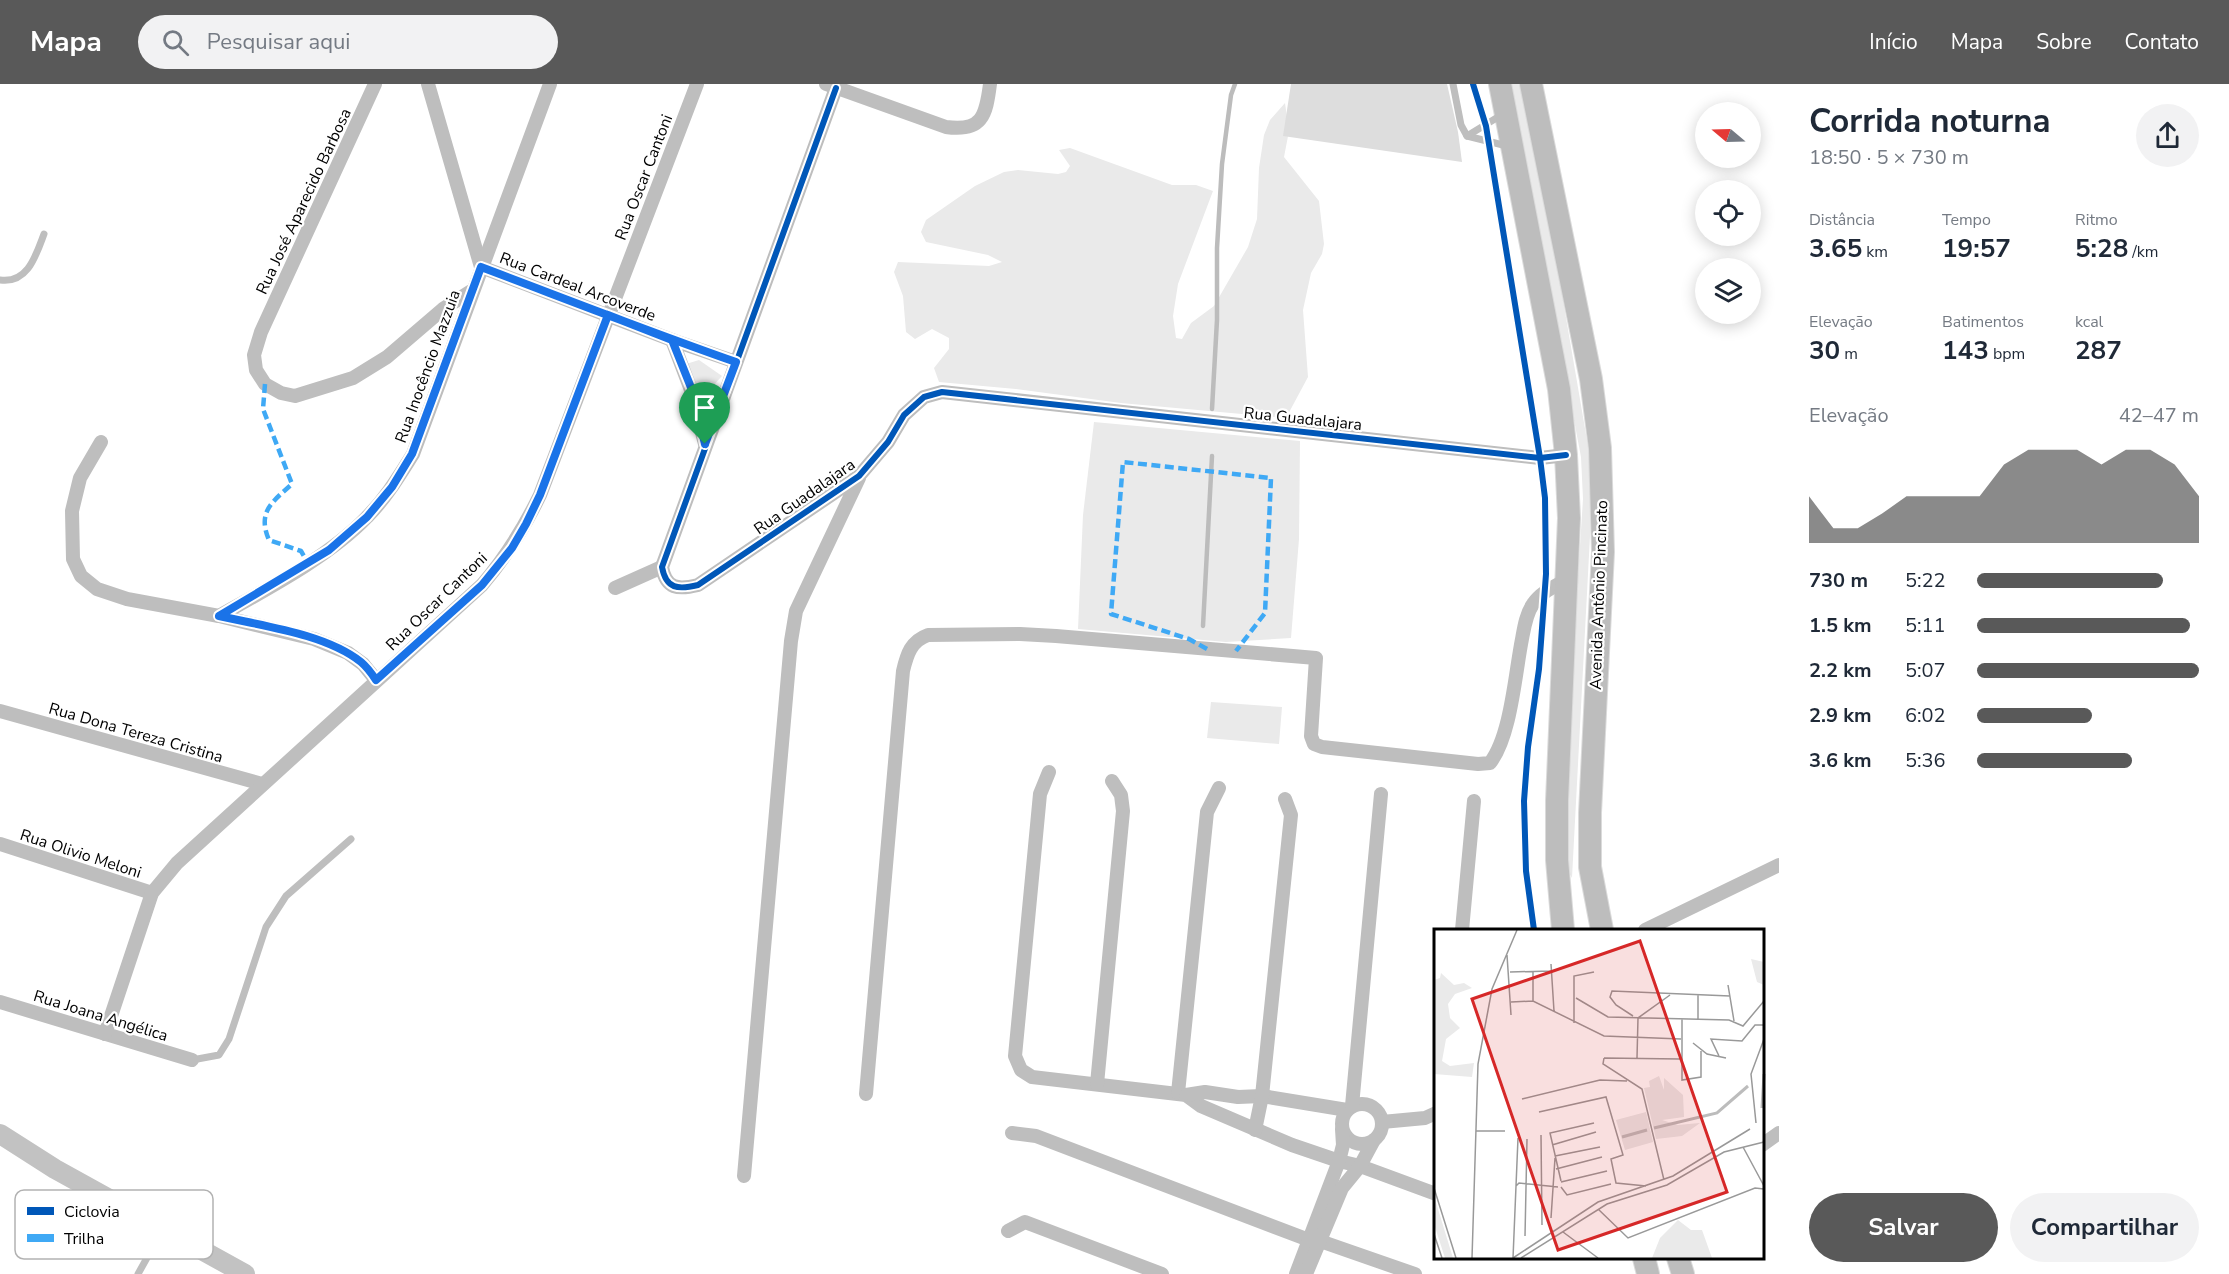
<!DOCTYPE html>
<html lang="pt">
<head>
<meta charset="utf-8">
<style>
	body { margin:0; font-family:"Nunito Sans",sans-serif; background:#f2f2f3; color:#1f2937; height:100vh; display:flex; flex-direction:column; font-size:22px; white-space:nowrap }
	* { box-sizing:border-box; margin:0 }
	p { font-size:20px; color:#747a83 }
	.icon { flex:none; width:33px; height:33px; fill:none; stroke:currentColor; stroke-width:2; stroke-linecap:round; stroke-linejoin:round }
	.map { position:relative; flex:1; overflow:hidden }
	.panel { display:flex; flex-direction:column; background:#fff; width:450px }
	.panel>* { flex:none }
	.needle { width:39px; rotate:289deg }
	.controls { position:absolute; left:1695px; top:18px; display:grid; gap:12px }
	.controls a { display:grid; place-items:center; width:66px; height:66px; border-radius:50%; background:#fff; box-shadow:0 3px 15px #0003; font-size:30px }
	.pin { position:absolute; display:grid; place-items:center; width:51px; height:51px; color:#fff; margin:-62px -26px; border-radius:50% 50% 50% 0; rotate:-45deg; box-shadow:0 0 6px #0007 }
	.pin .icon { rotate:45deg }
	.round { display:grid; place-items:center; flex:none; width:63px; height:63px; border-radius:32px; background:#f2f2f3 }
	.overview { display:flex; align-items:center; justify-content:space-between; height:102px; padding:0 30px }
	h1 { font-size:33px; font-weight:700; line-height:45px }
	.figures { display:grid; grid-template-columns:repeat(3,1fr); gap:9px; height:102px; padding:6px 30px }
	.figures div { display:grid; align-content:center }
	.figures b { font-size:26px; font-weight:700 }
	.figures small { font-size:16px; font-weight:400 }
	.figures p { font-size:16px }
	.chart { height:168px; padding:12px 30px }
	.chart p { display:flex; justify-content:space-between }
	.chart svg { width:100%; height:108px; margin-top:6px; fill:#595959; opacity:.7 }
	.cta { display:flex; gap:12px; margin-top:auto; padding:12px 30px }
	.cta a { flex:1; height:69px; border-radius:36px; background:#595959; color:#fff; font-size:24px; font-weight:700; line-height:69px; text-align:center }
	.cta a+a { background:#f2f2f3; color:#1f2937 }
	ul { padding:0 30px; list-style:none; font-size:20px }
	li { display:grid; grid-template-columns:96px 72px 1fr; align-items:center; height:45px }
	li i { height:15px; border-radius:8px; background:#595959 }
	header { display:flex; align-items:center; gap:36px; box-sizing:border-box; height:84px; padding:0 30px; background:#595959; color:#fff }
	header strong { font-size:28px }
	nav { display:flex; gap:33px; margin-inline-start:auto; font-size:21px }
	.search { width:420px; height:54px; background:#f2f2f3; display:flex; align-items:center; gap:15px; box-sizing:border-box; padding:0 21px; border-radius:33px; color:#747a83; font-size:22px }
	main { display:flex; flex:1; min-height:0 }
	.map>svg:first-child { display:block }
</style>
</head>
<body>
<header>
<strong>Mapa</strong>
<div class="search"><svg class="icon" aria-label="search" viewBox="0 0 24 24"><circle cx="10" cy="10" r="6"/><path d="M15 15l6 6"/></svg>Pesquisar aqui</div>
<nav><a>Início</a><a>Mapa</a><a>Sobre</a><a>Contato</a></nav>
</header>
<main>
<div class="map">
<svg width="1779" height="1190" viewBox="0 0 1779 1190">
	<rect width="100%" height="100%" fill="#fff"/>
	<g fill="#eaeaea">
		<polygon points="1510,0 1526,0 1588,362 1592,414 1572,794 1560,773 1583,415 1581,373"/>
		<polygon points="1285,19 1289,47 1284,73 1319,117 1324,160 1322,170 1311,189 1303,226 1308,293 1286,334 1121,319 1016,305 939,298 934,284 949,265 949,254 932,245 915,255 906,248 903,212 894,188 898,178 989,182 1002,178 988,171 926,158 921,148 926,136 975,102 1004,88 1018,86 1058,90 1066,88 1070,82 1059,66 1070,64 1172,101 1196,101 1213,107 1178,200 1173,232 1176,254 1182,255 1191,239 1214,222 1248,163 1257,135 1259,84 1264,51 1270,36"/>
		<polygon points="699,276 722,292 699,317 686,280"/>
		<polygon points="1094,338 1300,357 1299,455 1291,554 1226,558 1078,545 1083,431"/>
		<polygon points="1211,618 1282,623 1279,660 1207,654"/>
	</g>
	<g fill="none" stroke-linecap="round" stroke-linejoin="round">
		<g stroke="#bcbcbc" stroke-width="4.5">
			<polyline points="1212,325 1217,236 1217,164 1222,80 1231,11 1235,0"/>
			<polyline points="1203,542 1212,372"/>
		</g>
	</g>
	<polygon fill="#ddd" points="1291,0 1447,0 1458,48 1462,78 1283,52"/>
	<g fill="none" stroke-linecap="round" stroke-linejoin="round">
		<g stroke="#dbdbdb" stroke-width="24">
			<g id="primary">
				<polyline points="1500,0 1559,305 1566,371 1569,434 1557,717 1557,776 1563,846"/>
				<polyline points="1531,0 1591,295 1600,364 1603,468 1590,729 1590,783 1602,846"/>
				<polyline points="1644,1174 1648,1190"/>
				<polyline points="1678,1174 1683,1190"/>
			</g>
		</g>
		<g stroke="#bebebe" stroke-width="7">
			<polyline points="1453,0 1461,41 1467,52 1507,62"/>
			<polyline points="1467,52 1503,30"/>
			<path d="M0 196C28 200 36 171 44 150"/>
			<polyline points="192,976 219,971 229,955 266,843 286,812 351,755"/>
			<polyline points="138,1190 163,1145"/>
		</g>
		<g stroke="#bebebe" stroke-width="14">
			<polyline points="375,0 261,248 254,271 256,286 265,300 281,309 295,312 353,294 387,273 443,225 473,206"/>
			<polyline points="428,0 481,183 672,256 736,278"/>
			<path d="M826 0 946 43C982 48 986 32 990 0"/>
			<path d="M836 4 662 483C666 505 678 506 698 501L859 392 888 358 904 331 924 313 942 308 1540 374 1566 371"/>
			<polyline points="672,256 691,306 705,360"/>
			<polyline points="101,358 80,394 72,427 73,475 81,492 97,505 127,515 219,532 314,555 348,569 363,580 376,596"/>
			<polyline points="615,504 662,483"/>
			<path d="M219 532C267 505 330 472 367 433 386 414 399 392 413 370L550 0"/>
			<polyline points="0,627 262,700"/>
			<polyline points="1049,688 1040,710 1015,972 1021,986 1032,993 1186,1011 1201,1022 1292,1061 1339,1077 1360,1082 1436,1110"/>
			<polyline points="0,760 152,809"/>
			<polyline points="1462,846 1474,717"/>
			<polyline points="1645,846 1779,781"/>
			<polyline points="0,918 192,976"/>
			<path d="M105 950 152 809 177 779 482 501C506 473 524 444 540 411L697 0"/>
			<polyline points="1097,1000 1123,727 1121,711 1112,697"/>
			<polyline points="1178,1009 1207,728 1219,704"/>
			<path d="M866 1010 903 587C907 570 911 557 928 551L1020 550 1056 552 1316 574 1311 652 1314 660 1322 663 1478 680 1490 679C1511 652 1515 590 1522 555 1524 544 1526 530 1533 520 1541 508 1554 503 1566 496"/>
			<polyline points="1186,1011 1205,1008 1238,1013 1262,1012 1347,1026"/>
			<circle cx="1362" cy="1040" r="20"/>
			<polyline points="1352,1022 1381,710"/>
			<polyline points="1382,1038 1425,1034 1436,1029"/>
			<polyline points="1255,1046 1262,1012 1291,731 1285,715"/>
			<polyline points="1012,1049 1036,1052 1309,1156 1320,1157 1415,1190"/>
			<polyline points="1762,1061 1779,1049"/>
			<polyline points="744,1092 791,557 796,527 859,394"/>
			<polyline points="1008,1147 1025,1138 1162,1190"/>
			<polyline points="1296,1190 1339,1077 1343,1061 1342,1045"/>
			<polyline points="1306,1190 1342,1104 1360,1082 1374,1056"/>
		</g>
		<polyline stroke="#c2c2c2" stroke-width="20" points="0,1050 55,1085 245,1190"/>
		<use href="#primary" stroke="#bdbdbd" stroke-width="22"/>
		<g stroke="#3fa9f5" stroke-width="4.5" stroke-dasharray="9 4.5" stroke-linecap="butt">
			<path d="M265 300 263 325 292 400C272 418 257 428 269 456L301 467 308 479"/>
			<polyline points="1207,565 1189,555 1111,530 1123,378 1271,394 1265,529 1236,567"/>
		</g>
		<g stroke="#fff" stroke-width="10">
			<g id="cycleway">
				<polyline points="1473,0 1486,42 1540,374 1545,414 1546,490 1539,585 1528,663 1524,717 1526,787 1534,846"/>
				<path d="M836 4 662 483C666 505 678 506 698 501L859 392 888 358 904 331 924 313 942 308 1540 374 1566 371"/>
			</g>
		</g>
		<use href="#cycleway" stroke="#0057b8" stroke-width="6"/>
	</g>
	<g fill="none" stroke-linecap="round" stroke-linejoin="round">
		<g stroke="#fff" stroke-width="12">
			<path id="route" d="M705 360 692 306 672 256 608 231 540 411 526 440 512 464 482 501 376 596C372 590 367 583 361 578 326 550 263 542 219 532L329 466 367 433 392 403 412 370 481 183C566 215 650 248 736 278L705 360"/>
		</g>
		<use href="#route" stroke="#1a73e8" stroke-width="8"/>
	</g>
	<g text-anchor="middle" stroke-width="4.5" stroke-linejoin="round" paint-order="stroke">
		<g font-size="16" fill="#000" stroke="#fff">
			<text transform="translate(643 93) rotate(-69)" y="6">Rua Oscar Cantoni</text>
			<text transform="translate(303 117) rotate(-65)" y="6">Rua José Aparecido Barbosa</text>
			<text transform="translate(578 202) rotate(21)" y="6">Rua Cardeal Arcoverde</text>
			<text transform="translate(427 282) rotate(-70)" y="6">Rua Inocêncio Mazzuia</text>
			<text transform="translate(1303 334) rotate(6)" y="6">Rua Guadalajara</text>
			<text transform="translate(804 412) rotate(-35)" y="6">Rua Guadalajara</text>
			<text transform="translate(1598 511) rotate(-88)" y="6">Avenida Antônio Pincinato</text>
			<text transform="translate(436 517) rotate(-44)" y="6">Rua Oscar Cantoni</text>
			<text transform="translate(136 648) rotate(16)" y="6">Rua Dona Tereza Cristina</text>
			<text transform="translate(81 769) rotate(18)" y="6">Rua Olivio Meloni</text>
			<text transform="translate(101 931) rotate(17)" y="6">Rua Joana Angélica</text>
		</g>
	</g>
	<g transform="translate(1434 845)">
		<rect width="330" height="330" fill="#fff"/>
		<path d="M317 30 330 33V56L323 53ZM7 44 20 56 30 54 38 59 21 65 14 75 16 89 26 99 12 110 8 132 16 137 40 134 38 148 0 145V51L6 49ZM225 147 230 161V149L249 166 250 188 228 191 244 196 266 194 248 207 222 210 210 159 216 158 215 152ZM212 183 219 213 191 221 182 191ZM0 267 19 329H11L0 295ZM244 291 257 301H268L278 329H218L226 309Z" fill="#eaeaea"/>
		<path fill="none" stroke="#bcbcbc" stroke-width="3" d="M328 179 330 145M220 199 283 184 314 157M188 208 213 201"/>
		<path fill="none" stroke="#999" stroke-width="1.5" d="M73 26 77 86M117 35 120 82M76 43 117 42M99 43V72M294 56 300 92M142 69 174 88 295 91 309 97 330 72M77 73 99 72 170 107 247 110M199 87 182 76 176 68 178 62 296 67M248 90V151L267 148V122M264 90V66M140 94V47L160 43M259 114 273 125 292 129M285 127 277 110 308 112 321 96H330M170 129 169 135 208 160 230 251M170 129 246 130M203 129 204 89 236 66M88 170 166 151 193 152M105 183 172 168 189 226 177 230 182 254 212 257M322 194 317 145 330 110M42 202H71M107 206 108 296M118 216 162 203M309 218 330 257M121 227 166 218M122 240 168 228M127 252 116 204 160 194M127 253 173 242M82 257 85 254 124 258M127 258 133 266 177 255M0 259 22 329M164 280 194 309 321 259 330 260M117 289 121 229M129 303 164 329M0 305 8 329M91 307 93 210M38 329 44 135 58 60 83 1M79 329 84 209M79 329 164 273 239 247 316 200M87 329 173 275 233 256 290 223 330 213"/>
		<path fill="#d62828" fill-opacity="0.15" stroke="#d62828" stroke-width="3" d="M206 12 293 263 124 321 38 70Z"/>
		<rect width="330" height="330" fill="none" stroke="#000" stroke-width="3"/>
	</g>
	<rect x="15" y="1106" width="198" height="69" rx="9" fill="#fff" stroke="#b2b2b2" stroke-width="1.5"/>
	<rect x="27" y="1123" width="27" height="8" fill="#0057b8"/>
	<rect x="27" y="1150" width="27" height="8" fill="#3fa9f5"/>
	<g font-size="16" fill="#000">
		<text x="64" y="1133">Ciclovia</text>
		<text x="64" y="1160">Trilha</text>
	</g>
</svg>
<div class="controls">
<a><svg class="needle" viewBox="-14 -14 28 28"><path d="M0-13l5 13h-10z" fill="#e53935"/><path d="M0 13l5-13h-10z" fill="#747a83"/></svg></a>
<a><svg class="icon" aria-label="locate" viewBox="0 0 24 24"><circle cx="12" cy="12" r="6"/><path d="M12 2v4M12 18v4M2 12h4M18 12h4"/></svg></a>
<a><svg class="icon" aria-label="layers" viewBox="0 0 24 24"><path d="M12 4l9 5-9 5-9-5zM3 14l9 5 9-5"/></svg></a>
</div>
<div class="pin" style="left:705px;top:360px;background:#1e9e55"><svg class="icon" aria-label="arrive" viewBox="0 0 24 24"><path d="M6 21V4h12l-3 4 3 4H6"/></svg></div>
</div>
<section class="panel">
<div class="overview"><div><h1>Corrida noturna</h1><p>18:50 · 5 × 730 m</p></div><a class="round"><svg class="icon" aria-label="share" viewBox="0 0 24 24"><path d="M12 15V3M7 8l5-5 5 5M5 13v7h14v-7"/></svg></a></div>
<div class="figures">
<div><p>Distância</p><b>3.65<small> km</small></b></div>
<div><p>Tempo</p><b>19:57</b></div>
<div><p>Ritmo</p><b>5:28<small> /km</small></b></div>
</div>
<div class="figures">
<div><p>Elevação</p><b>30<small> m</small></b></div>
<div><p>Batimentos</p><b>143<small> bpm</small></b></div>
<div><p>kcal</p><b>287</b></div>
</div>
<div class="chart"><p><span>Elevação</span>42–47 m</p>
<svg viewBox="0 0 160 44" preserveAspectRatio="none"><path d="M0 44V25L10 38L20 38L30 32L40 25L50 25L60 25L70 25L80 12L90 6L100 6L110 6L120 12L130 6L140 6L150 12L160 25V44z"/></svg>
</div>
<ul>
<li><b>730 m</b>5:22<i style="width:84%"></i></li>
<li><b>1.5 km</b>5:11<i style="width:96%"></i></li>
<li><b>2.2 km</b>5:07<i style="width:100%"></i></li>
<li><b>2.9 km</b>6:02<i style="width:52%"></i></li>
<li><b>3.6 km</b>5:36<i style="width:70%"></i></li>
</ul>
<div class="cta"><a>Salvar</a><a>Compartilhar</a></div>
</section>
</main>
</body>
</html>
